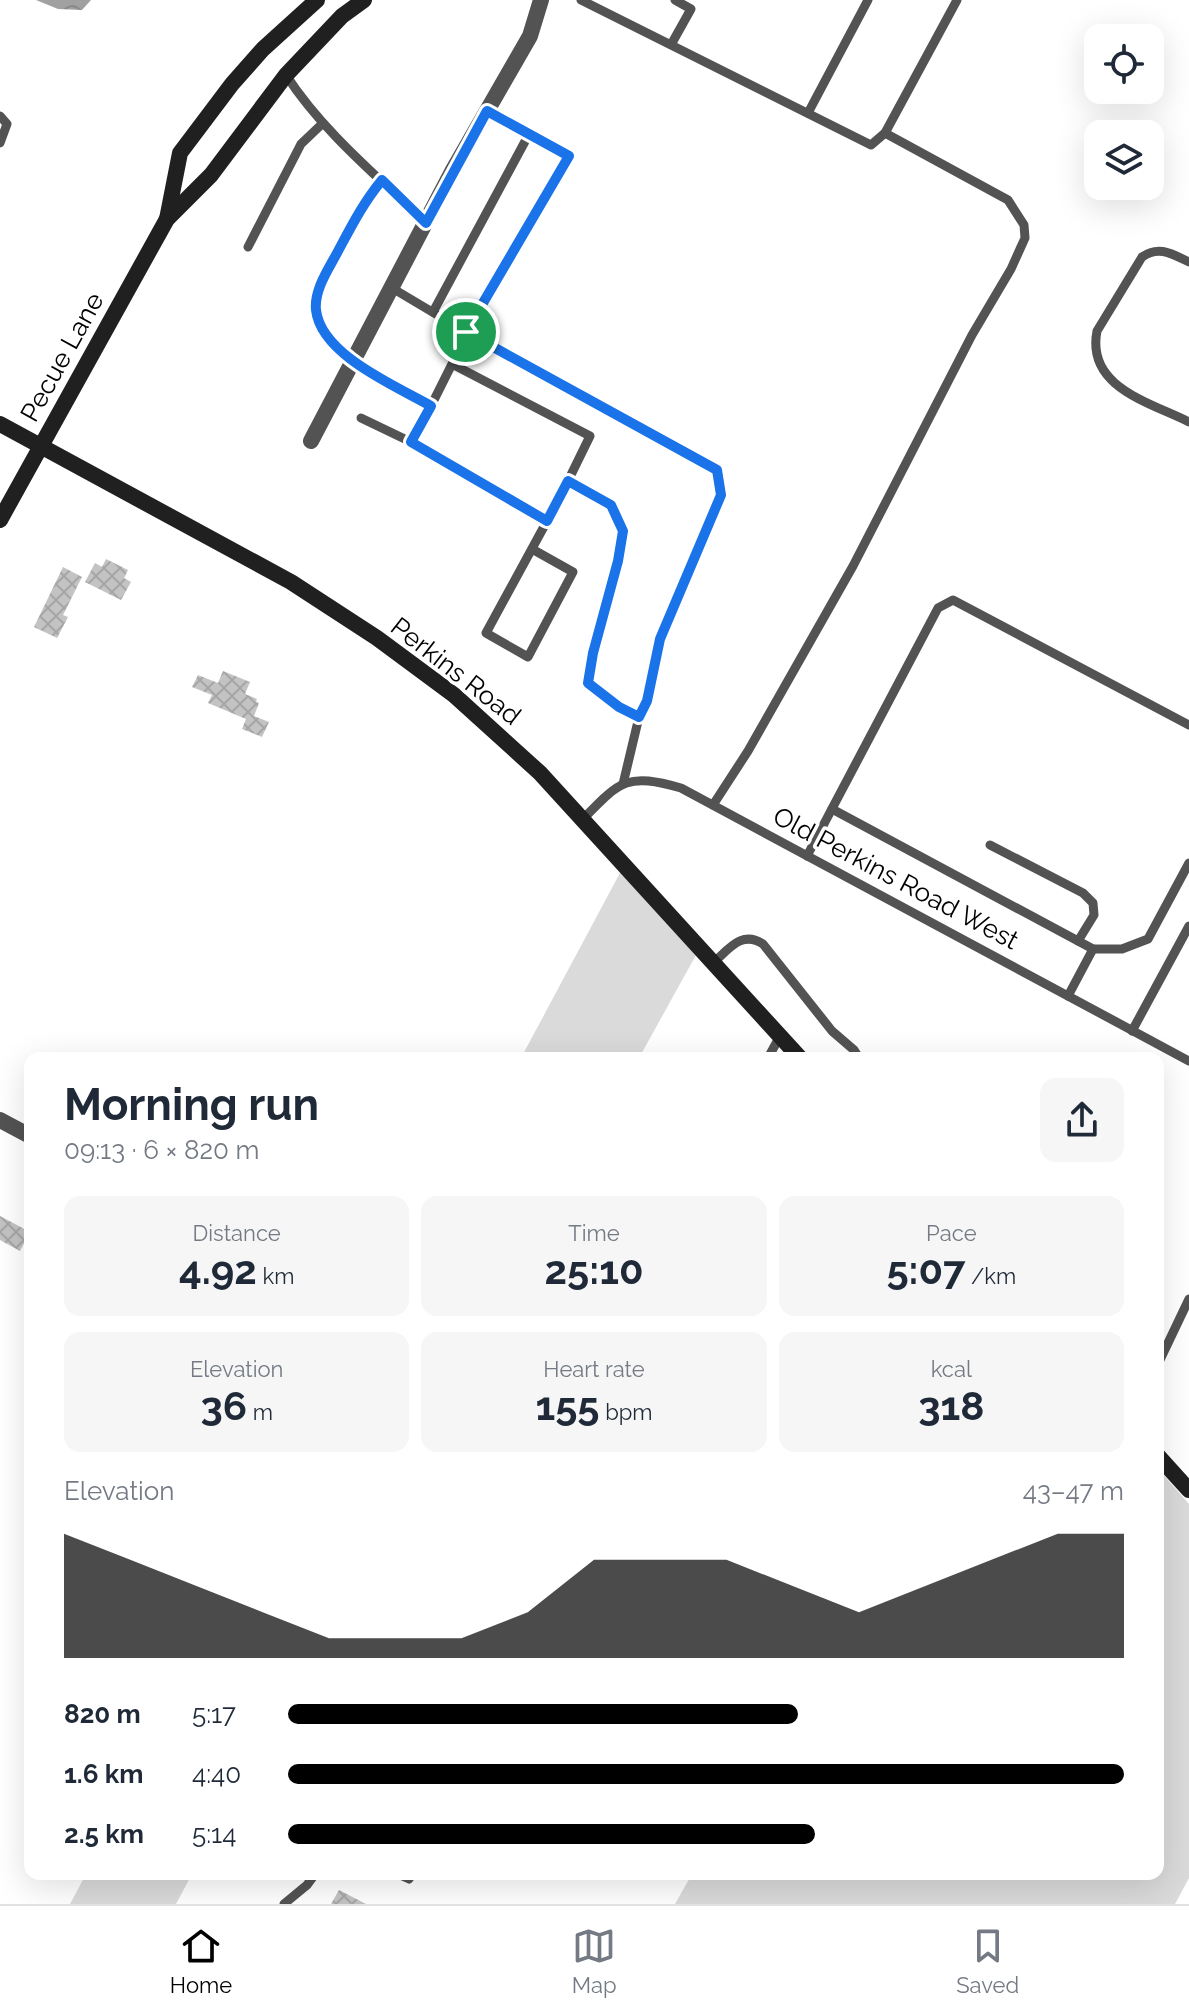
<!DOCTYPE html>
<html lang="en">
<head>
<meta charset="utf-8">
<style>
	body { margin:0; font-family:Raleway,sans-serif; background:#f6f6f7; color:#1f2937; height:100vh; display:flex; flex-direction:column; font-size:30px; white-space:nowrap }
	* { box-sizing:border-box; margin:0 }
	p { font-size:26px; color:#747a83 }
	.icon { flex:none; width:44px; height:44px; fill:none; stroke:currentColor; stroke-width:2; stroke-linecap:round; stroke-linejoin:round }
	.map { position:relative; flex:1; overflow:hidden }
	.panel { position:absolute; left:24px; top:1052px; width:1140px; height:828px; display:flex; flex-direction:column; background:#fff; border-radius:16px; box-shadow:0 8px 32px #0002 }
	.panel>* { flex:none }
	.controls { position:absolute; left:1084px; top:24px; display:grid; gap:16px }
	.controls a { display:grid; place-items:center; width:80px; height:80px; border-radius:16px; background:#fff; box-shadow:0 8px 32px #0002; font-size:40px }
	.pin { position:absolute; display:grid; place-items:center; width:68px; height:68px; color:#fff; margin:-34px; border:4px solid #fff; border-radius:50%; box-shadow:0 2px 8px #0007 }
	.round { display:grid; place-items:center; flex:none; width:84px; height:84px; border-radius:16px; background:#f6f6f7 }
	.overview { display:flex; align-items:center; justify-content:space-between; height:136px; padding:0 40px }
	h1 { font-size:44px; font-weight:700; line-height:60px }
	.figures { display:grid; grid-template-columns:repeat(3,1fr); gap:12px; height:136px; padding:8px 40px }
	.figures div { display:grid; align-content:center; border-radius:16px; background:#f6f6f7; text-align:center }
	.figures b { font-size:40px; font-weight:700 }
	.figures small { font-size:22px; font-weight:400 }
	.figures p { font-size:22px }
	.chart { height:224px; padding:16px 40px }
	.chart p { display:flex; justify-content:space-between }
	.chart svg { width:100%; height:144px; margin-top:8px; fill:#000; opacity:.7 }
	ul { padding:0 40px; list-style:none; font-size:26px }
	li { display:grid; grid-template-columns:128px 96px 1fr; align-items:center; height:60px }
	li i { height:20px; border-radius:10px; background:#000 }
	.tab-bar { display:flex; justify-content:space-around; align-items:center; height:112px; border-top:2px solid #e0e1e3; background:#fff; font-size:22px; color:#747a83 }
	.tab-bar a { display:grid; justify-items:center; gap:4px }
	.tab-bar .on { color:#000 }
	.map>svg:first-child { display:block }
</style>
</head>
<body>
<div class="map">
<svg width="1189" height="1904" viewBox="0 0 1189 1904">
	<defs>
		<pattern id="water-waves" width="16" height="10" patternUnits="userSpaceOnUse" patternTransform="scale(2)"><rect width="16" height="10" fill="#a1a1a1"/><path d="M0 5q4-4 8 0t8 0" fill="none" stroke="#898989"/></pattern>
		<pattern id="building-cross-hatch" width="8" height="8" patternUnits="userSpaceOnUse" patternTransform="scale(2)"><rect width="8" height="8" fill="#c3c3c3"/><path d="M0 0l8 8M0 8l8-8" fill="none" stroke="#a6a6a6"/></pattern>
	</defs>
	<rect width="100%" height="100%" fill="#fff"/>
	<g fill="#dadada">
		<polygon points="621,871 696,955 639,1058 521,1058"/>
		<polygon points="1158,1469 1189,1504 1189,1878 1175,1904 675,1904 692,1874 1158,1874"/>
		<polygon points="86,1874 192,1874 176,1904 70,1904"/>
	</g>
	<polygon fill="url(#water-waves)" points="36,0 91,0 82,10 58,9"/>
	<g fill="url(#building-cross-hatch)">
		<polygon points="106,559 128,570 124,578 131,582 121,600 85,582 95,563 102,567"/>
		<polygon points="63,567 82,577 63,615 68,617 57,638 34,627"/>
		<polygon points="223,671 250,682 245,694 257,699 256,702 259,703 254,716 269,722 262,737 242,729 246,719 208,703 212,695 192,687 198,675 218,683"/>
		<polygon points="0,1216 30,1232 20,1251 0,1240"/>
		<polygon points="339,1890 366,1904 331,1904"/>
	</g>
	<g fill="none" stroke-linecap="round" stroke-linejoin="round">
		<g stroke="#535353" stroke-width="9">
			<polyline points="581,0 871,145 885,133 957,0"/>
			<polyline points="672,43 691,9 675,0"/>
			<path d="M286 75C323 132 377 176 426 223"/>
			<polyline points="808,113 868,0"/>
			<polyline points="0,116 7,124 0,143"/>
			<path d="M382 180C363 203 350 227 337 253 328 270 314 290 316 310 321 355 397 386 431 406L452 364 590 436 568 481 611 505 623 531 618 561 593 653 588 683 619 707 639 717 623 784"/>
			<polyline points="248,247 301,144 323,123"/>
			<path d="M1189 262C1172 254 1159 245 1142 257L1097 331C1086 387 1149 402 1189 422"/>
			<polyline points="392,288 486,344 717,470 721,495 660,639 647,701 639,717"/>
			<polyline points="433,312 529,134"/>
			<polyline points="466,332 569,156 487,111"/>
			<polyline points="431,406 411,442 547,521 568,481"/>
			<polyline points="361,418 411,442"/>
			<polyline points="532,549 573,572 528,657 486,633 547,521"/>
			<polyline points="713,805 748,751 853,566 972,335 1011,269 1025,238 1024,225 1008,200 885,133"/>
			<polyline points="832,809 1093,949 1122,949 1148,939 1189,863"/>
			<path d="M583 819C621 780 627 773 681 788L1189 1061"/>
			<polyline points="990,845 1083,893 1093,903 1094,915 1078,941"/>
			<polyline points="807,856 938,608 953,600 1189,725"/>
			<path d="M713 963C729 949 742 930 763 944L832 1031 854 1050 859 1058"/>
			<polyline points="1068,996 1093,949"/>
			<polyline points="1132,1031 1189,926"/>
			<polyline points="768,1058 780,1036"/>
			<polyline points="1158,1364 1189,1299"/>
			<polyline points="398,1874 409,1879 412,1874"/>
			<polyline points="284,1904 307,1885 315,1874"/>
		</g>
		<g stroke="#535353" stroke-width="16">
			<polyline points="311,441 453,170 530,36 541,0"/>
			<polyline points="0,1120 30,1136"/>
		</g>
		<g stroke="#202020" stroke-width="16">
			<polyline points="167,219 180,153 232,84 263,49 317,0"/>
			<polyline points="0,424 291,582 377,638 454,695 540,773 800,1058"/>
			<polyline points="0,520 167,219 211,175 286,75 342,16 364,0"/>
			<polyline points="1158,1456 1189,1490"/>
		</g>
	</g>
	<g fill="none" stroke-linecap="round" stroke-linejoin="round">
		<g stroke="#fff" stroke-width="16">
			<path id="route" d="M487 111 569 156 466 332 717 470 721 495 660 639 647 701 639 717 619 707 588 683 593 653 618 561 623 531 611 505 568 481 547 521 411 442 431 406C396 386 321 355 316 310 314 290 328 270 337 253 351 227 363 203 382 180L426 223Z"/>
		</g>
		<use href="#route" stroke="#1a73e8" stroke-width="10"/>
	</g>
	<g text-anchor="middle" stroke-width="7" stroke-linejoin="round" paint-order="stroke">
		<g font-size="26" fill="#000" stroke="#fff">
			<text transform="translate(62 357) rotate(-61)" y="9">Pecue Lane</text>
			<text transform="translate(456 671) rotate(38)" y="9">Perkins Road</text>
			<text transform="translate(896 878) rotate(28)" y="9">Old Perkins Road West</text>
		</g>
	</g>
</svg>
<div class="controls">
<a><svg class="icon" aria-label="locate" viewBox="0 0 24 24"><circle cx="12" cy="12" r="6"/><path d="M12 2v4M12 18v4M2 12h4M18 12h4"/></svg></a>
<a><svg class="icon" aria-label="layers" viewBox="0 0 24 24"><path d="M12 4l9 5-9 5-9-5zM3 14l9 5 9-5"/></svg></a>
</div>
<div class="pin" style="left:466px;top:332px;background:#1e9e55"><svg class="icon" aria-label="arrive" viewBox="0 0 24 24"><path d="M6 21V4h12l-3 4 3 4H6"/></svg></div>
<section class="panel">
<div class="overview"><div><h1>Morning run</h1><p>09:13 · 6 × 820 m</p></div><a class="round"><svg class="icon" aria-label="share" viewBox="0 0 24 24"><path d="M12 15V3M7 8l5-5 5 5M5 13v7h14v-7"/></svg></a></div>
<div class="figures">
<div><p>Distance</p><b>4.92<small> km</small></b></div>
<div><p>Time</p><b>25:10</b></div>
<div><p>Pace</p><b>5:07<small> /km</small></b></div>
</div>
<div class="figures">
<div><p>Elevation</p><b>36<small> m</small></b></div>
<div><p>Heart rate</p><b>155<small> bpm</small></b></div>
<div><p>kcal</p><b>318</b></div>
</div>
<div class="chart"><p><span>Elevation</span>43–47 m</p>
<svg viewBox="0 0 160 44" preserveAspectRatio="none"><path d="M0 44V6L10 14L20 22L30 30L40 38L50 38L60 38L70 30L80 14L90 14L100 14L110 22L120 30L130 22L140 14L150 6L160 6V44z"/></svg>
</div>
<ul>
<li><b>820 m</b>5:17<i style="width:61%"></i></li>
<li><b>1.6 km</b>4:40<i style="width:100%"></i></li>
<li><b>2.5 km</b>5:14<i style="width:63%"></i></li>
</ul>
</section>
</div>
<nav class="tab-bar">
<a class="on"><svg class="icon" aria-label="home" viewBox="0 0 24 24"><path d="M3 11l9-7 9 7M6 9v11h12V9"/></svg>Home</a>
<a><svg class="icon" aria-label="map" viewBox="0 0 24 24"><path d="M3 6l6-2 6 2 6-2v14l-6 2-6-2-6 2zM9 4v14M15 6v14"/></svg>Map</a>
<a><svg class="icon" aria-label="saved" viewBox="0 0 24 24"><path d="M7 4h10v16l-5-4-5 4z"/></svg>Saved</a>
</nav>
</body>
</html>
